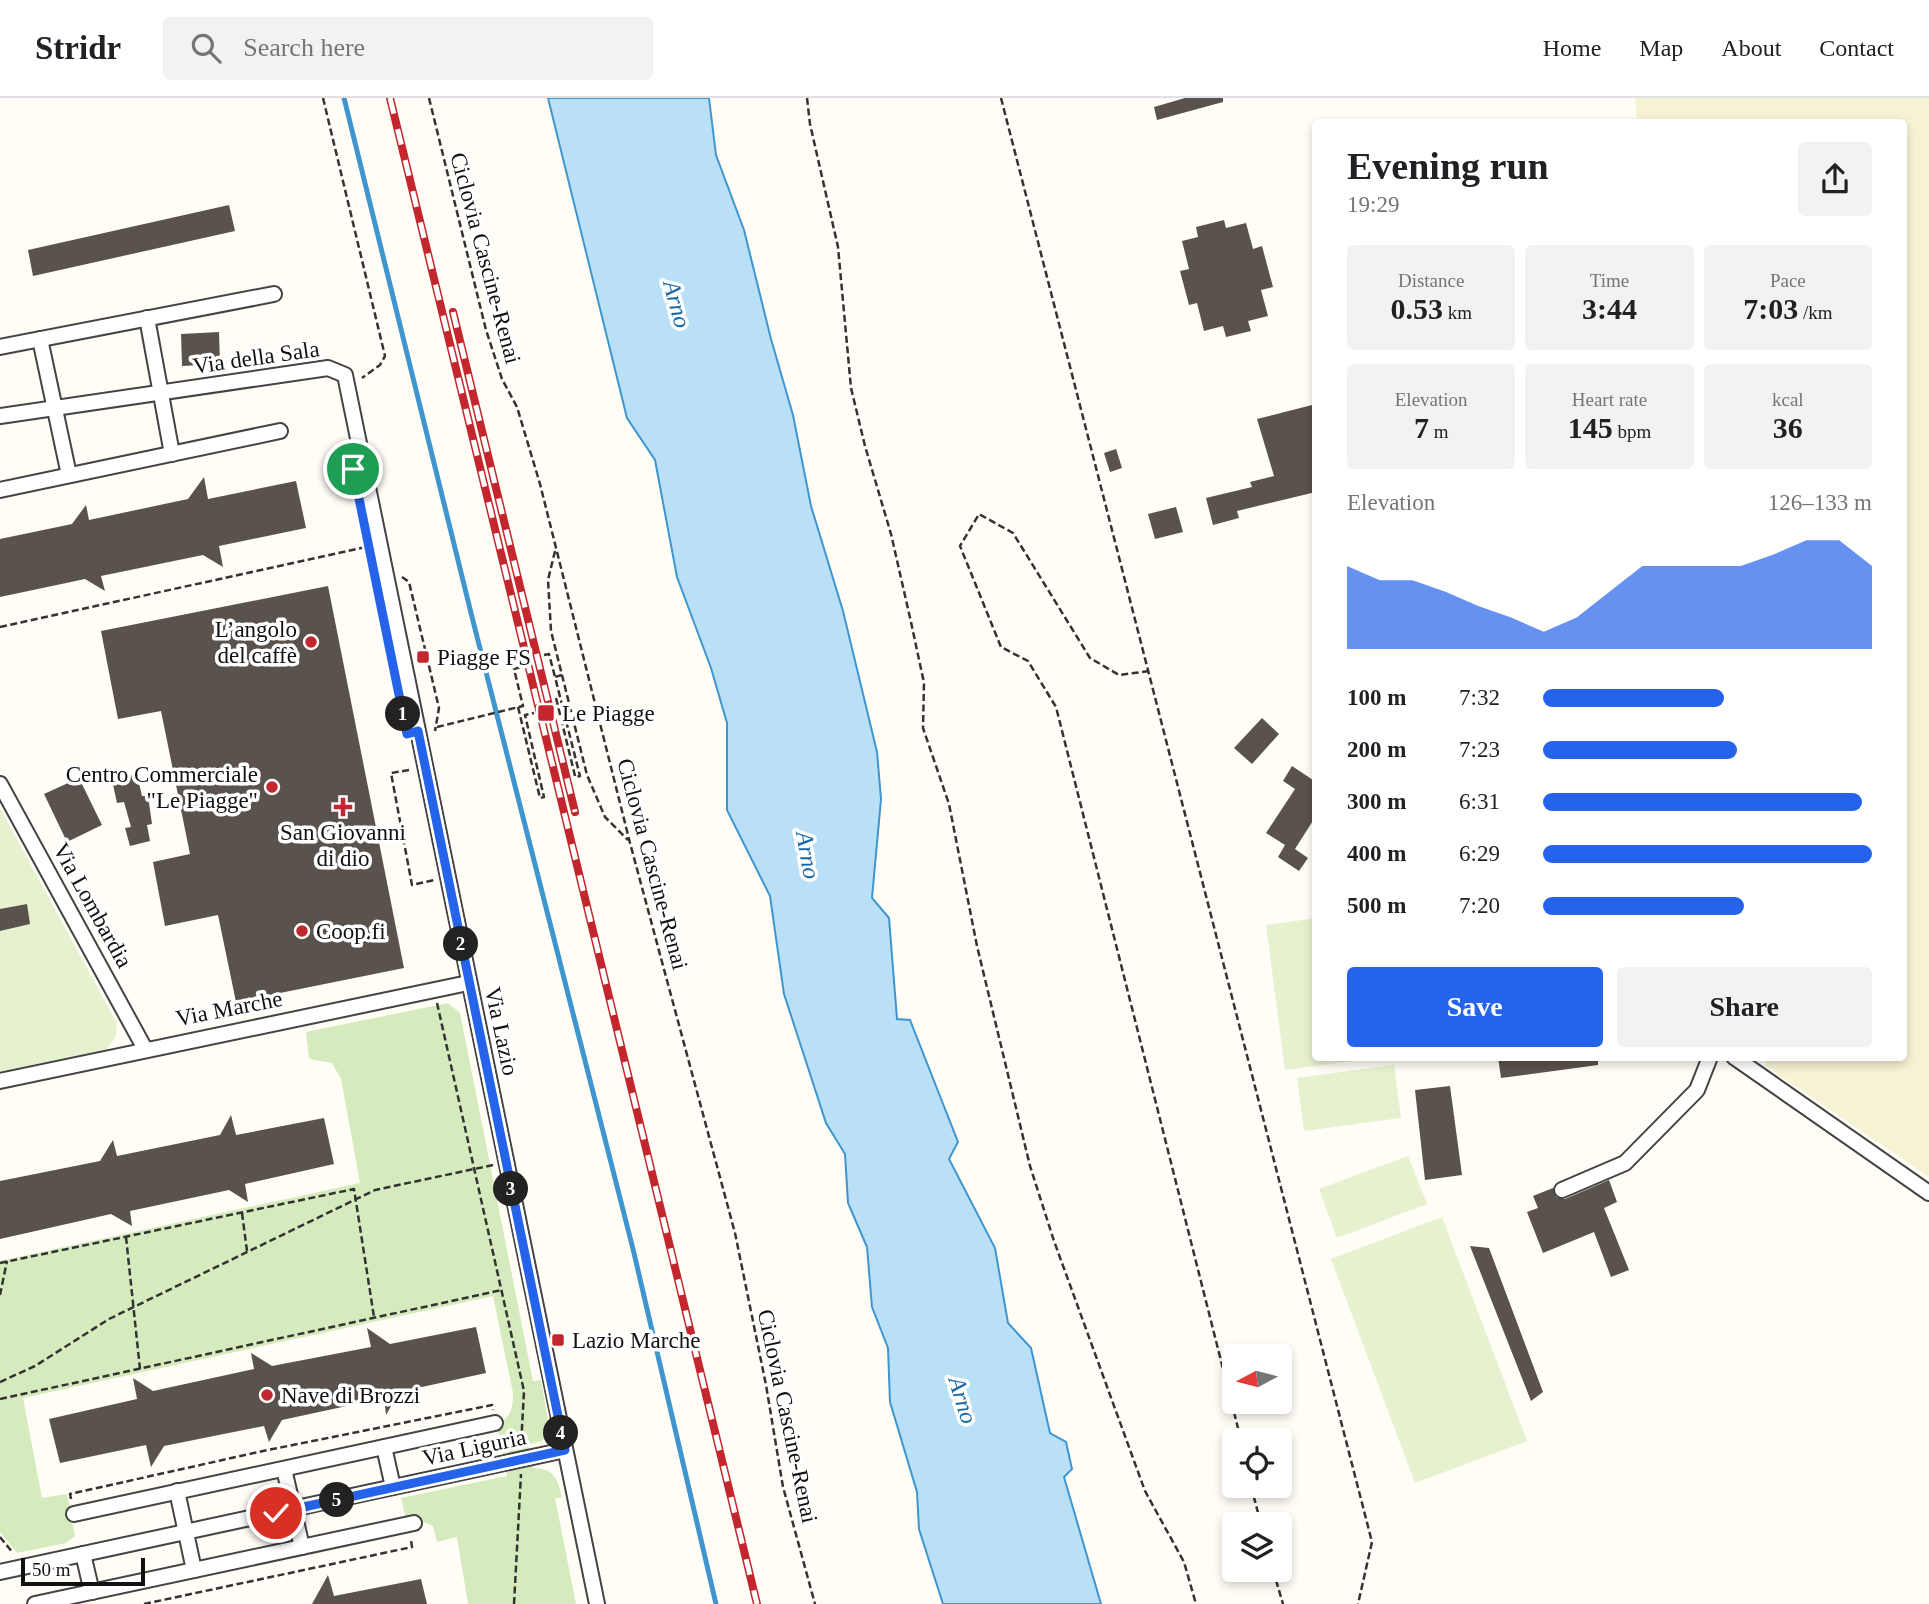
<!DOCTYPE html>
<html lang="en">
<head>
<meta charset="utf-8">
<style>
	body { margin:0; font-family:"Times New Roman",serif; background:#f2f2f2; color:#202124; height:100vh; display:flex; flex-direction:column; font-size:26px; white-space:nowrap }
	* { box-sizing:border-box; margin:0 }
	p { font-size:23px; color:#757577 }
	.icon { flex:none; width:38px; height:38px; fill:none; stroke:currentColor; stroke-width:2; stroke-linecap:round; stroke-linejoin:round }
	.map { position:relative; flex:1; overflow:hidden }
	.details { position:absolute; left:1312px; top:21px; width:595px; height:942px; display:flex; flex-direction:column; background:#fff; border-radius:7px; box-shadow:0 4px 10px #0003 }
	.details>* { flex:none }
	.needle { width:46px; rotate:263deg }
	.fabs { position:absolute; left:1222px; top:1246px; display:grid; gap:14px }
	.fabs a { display:grid; place-items:center; width:70px; height:70px; border-radius:7px; background:#fff; box-shadow:0 4px 10px #0003; font-size:35px }
	.scale { position:absolute; left:21px; bottom:18px; width:124px; box-sizing:border-box; padding-left:7px; border:4px solid #111; border-top:0; font-size:19px; line-height:24px; white-space:nowrap; color:#111; -webkit-text-stroke:5px #fff; paint-order:stroke }
	.pin { position:absolute; display:grid; place-items:center; width:60px; height:60px; color:#fff; margin:-30px; border:4px solid #fff; border-radius:50%; box-shadow:0 2px 7px #0007 }
	.km { position:absolute; width:35px; height:35px; margin:-18px; border-radius:50%; background:#222; color:#fff; font-size:19px; line-height:35px; text-align:center }
	.round { display:grid; place-items:center; flex:none; width:74px; height:74px; border-radius:7px; background:#f2f2f2 }
	.summary { display:flex; align-items:center; justify-content:space-between; height:119px; padding:0 35px }
	h1 { font-size:38px; font-weight:700; line-height:52px }
	.figures { display:grid; grid-template-columns:repeat(3,1fr); gap:10px; height:119px; padding:7px 35px }
	.figures div { display:grid; align-content:center; border-radius:7px; background:#f2f2f2; text-align:center }
	.figures b { font-size:30px; font-weight:700 }
	.figures small { font-size:19px; font-weight:400 }
	.figures p { font-size:19px }
	.chart { height:196px; padding:14px 35px }
	.chart p { display:flex; justify-content:space-between }
	.chart svg { width:100%; height:126px; margin-top:7px; fill:#2563eb; opacity:.7 }
	.cta { display:flex; gap:14px; margin-top:auto; padding:14px 35px }
	.cta a { flex:1; height:80px; border-radius:7px; background:#2563eb; color:#fff; font-size:28px; font-weight:700; line-height:80px; text-align:center }
	.cta a+a { background:#f2f2f2; color:#202124 }
	ul { padding:0 35px; list-style:none; font-size:23px }
	li { display:grid; grid-template-columns:112px 84px 1fr; align-items:center; height:52px }
	li i { height:18px; border-radius:9px; background:#2563eb }
	header { display:flex; align-items:center; gap:42px; box-sizing:border-box; height:98px; padding:0 35px; background:#fff; border-bottom:2px solid #e0e0e0 }
	header strong { font-size:33px }
	nav { display:flex; gap:38px; margin-inline-start:auto; font-size:24px }
	.search { width:490px; height:63px; background:#f2f2f2; display:flex; align-items:center; gap:18px; box-sizing:border-box; padding:0 24px; border-radius:7px; color:#757577; font-size:26px }
	.map>svg:first-child { display:block }
</style>
</head>
<body>
<header>
<strong>Stridr</strong>
<div class="search"><svg class="icon" aria-label="search" viewBox="0 0 24 24"><circle cx="10" cy="10" r="6"/><path d="M15 15l6 6"/></svg>Search here</div>
<nav><a>Home</a><a>Map</a><a>About</a><a>Contact</a></nav>
</header>
<div class="map">
<svg width="1929" height="1506" viewBox="0 0 1929 1506">
	<rect width="100%" height="100%" fill="#fffdf5"/>
	<polygon fill="#f6f3d4" points="1635,0 1929,0 1929,1079 1766,968 1765,959 1904,959 1904,24 1637,24"/>
	<path fill="#d5ebbd" d="M448 905 460 915 533 1283 541 1282 550 1334 542 1343 528 1347 533 1370C553 1370 559 1381 562 1400H555L576 1506H468L457 1439 437 1444 433 1428 422 1423 406 1421 401 1400 507 1378 497 1327C511 1318 513 1311 513 1295L493 1198 23 1300 42 1400 67 1396 75 1438 66 1445 17 1455 0 1434V1163L360 1085 341 981 332 965 309 961 306 934Z"/>
	<g fill="#e6f2cf">
		<polygon points="0,710 117,925 116,938 106,952 0,974"/>
		<polygon points="1316,820 1316,959 1383,959 1285,972 1266,827"/>
		<polygon points="1394,967 1401,1020 1304,1033 1297,980"/>
		<polygon points="1408,1058 1427,1106 1337,1140 1319,1091"/>
		<polygon points="1442,1119 1527,1343 1415,1385 1331,1161"/>
	</g>
	<polygon fill="#b9e0f7" stroke="#3f96cf" stroke-width="2" points="548,0 709,0 716,57 744,132 771,241 793,317 811,408 843,513 877,654 881,701 872,800 889,820 897,921 910,922 958,1044 949,1061 995,1150 1008,1225 1031,1250 1050,1335 1066,1344 1072,1371 1064,1379 1101,1506 943,1506 919,1431 917,1394 890,1304 888,1250 872,1209 867,1149 848,1105 845,1056 826,1025 784,896 770,798 727,712 727,625 711,570 677,479 655,362 627,320"/>
	<g fill="none" stroke-linecap="round" stroke-linejoin="round">
		<polyline stroke="#3f96cf" stroke-width="5" points="344,0 472,519 633,1151 716,1506"/>
	</g>
	<g fill="#5a524d">
		<polygon points="1185,0 1223,0 1223,4 1157,22 1154,9"/>
		<polygon points="229,107 235,133 33,178 28,152"/>
		<polygon points="1224,122 1226,130 1246,125 1253,151 1262,148 1273,189 1261,192 1268,218 1248,223 1251,233 1226,239 1223,228 1204,233 1197,205 1189,207 1180,173 1189,171 1182,143 1198,139 1196,129"/>
		<polygon points="219,234 220,266 182,268 181,236"/>
		<polygon points="1316,306 1316,394 1237,413 1239,420 1213,427 1206,400 1252,389 1250,384 1274,378 1257,321"/>
		<polygon points="1116,351 1122,370 1110,374 1104,355"/>
		<polygon points="204,379 208,401 296,383 306,430 219,448 223,469 203,457 101,478 105,493 85,481 0,499 0,441 72,426 86,407 89,422 188,401"/>
		<polygon points="1176,409 1183,434 1155,441 1148,416"/>
		<polygon points="328,488 404,870 236,904 218,817 165,828 153,764 190,756 161,613 118,621 101,533"/>
		<polygon points="1262,620 1279,636 1252,666 1234,650"/>
		<polygon points="1292,668 1316,684 1316,718 1295,751 1308,760 1299,773 1278,759 1285,747 1266,735 1295,691 1283,683"/>
		<polygon points="137,676 142,698 148,698 152,726 147,727 150,743 130,748 125,730 131,729 124,704 117,705 112,682"/>
		<polygon points="79,680 102,727 67,744 44,696"/>
		<polygon points="27,806 30,826 0,833 0,811"/>
		<polygon points="1498,959 1598,959 1598,967 1501,980"/>
		<polygon points="1450,988 1462,1077 1425,1082 1415,992"/>
		<polygon points="231,1017 236,1037 324,1020 334,1066 245,1086 248,1104 229,1092 130,1113 132,1128 111,1116 0,1141 0,1083 100,1063 113,1042 117,1058 220,1037"/>
		<polygon points="1609,1082 1617,1104 1604,1110 1629,1172 1611,1179 1594,1134 1543,1155 1527,1114 1538,1110 1533,1098 1553,1090 1556,1099 1565,1101"/>
		<polygon points="1470,1148 1489,1150 1543,1294 1531,1303"/>
		<polygon points="476,1229 486,1275 399,1294 386,1317 384,1300 282,1322 269,1344 264,1328 164,1348 151,1369 146,1347 60,1365 49,1321 137,1301 133,1280 153,1293 254,1271 251,1255 272,1268 371,1249 367,1230 390,1246"/>
		<polygon points="328,1477 334,1498 421,1481 427,1506 312,1506"/>
	</g>
	<g fill="none" stroke-linecap="round" stroke-linejoin="round">
		<g stroke="#444" stroke-width="18">
			<g id="minor">
				<polyline points="147,220 172,356"/>
				<polyline points="40,241 69,377"/>
				<polyline points="0,249 274,196"/>
				<polyline points="0,318 328,270 345,277 597,1506"/>
				<polyline points="0,392 280,333"/>
				<polyline points="0,686 145,951"/>
				<polyline points="1734,959 1929,1095"/>
				<polyline points="0,983 468,885"/>
				<polyline points="1562,1092 1625,1065 1697,992 1710,959"/>
				<polyline points="384,1349 393,1389"/>
				<polyline points="284,1371 302,1449"/>
				<polyline points="177,1393 194,1472"/>
				<polyline points="74,1416 495,1325"/>
				<polyline points="83,1456 92,1494"/>
				<polyline points="0,1474 565,1352"/>
				<polyline points="35,1506 414,1425"/>
			</g>
		</g>
		<g stroke="#333" stroke-width="2.5" stroke-dasharray="7 3.5" stroke-linecap="butt">
			<polyline points="323,0 385,258 380,267 362,280"/>
			<polyline points="429,0 486,232 502,281 517,309 540,386 630,745 735,1135 766,1287 783,1389 815,1506"/>
			<polyline points="807,0 810,26 838,149 851,290 865,348 891,436 911,524 924,585 923,630 949,706 977,848 1030,1068 1054,1143 1145,1393 1184,1464 1196,1506"/>
			<polyline points="1001,0 1372,1444 1358,1506"/>
			<polyline points="555,453 548,482 551,533 587,677 605,719 628,742"/>
			<polyline points="402,479 409,484 439,610 435,633"/>
			<polyline points="0,529 366,449"/>
			<polyline points="544,557 549,556 555,579"/>
			<polyline points="1149,573 1119,577 1090,560 1013,435 979,416 960,448 1001,549 1028,563 1056,609 1241,1342"/>
			<polyline points="562,577 555,579 580,678 575,679"/>
			<polyline points="556,600 575,678"/>
			<polyline points="518,609 540,700 544,699 525,617 534,615"/>
			<polyline points="437,629 523,608 514,571 523,568"/>
			<polyline points="409,672 391,675 412,787 434,782"/>
			<polyline points="437,905 524,1293 521,1348"/>
			<polyline points="242,1115 247,1153"/>
			<polyline points="126,1139 140,1271"/>
			<polyline points="0,1165 354,1091 374,1219"/>
			<polyline points="0,1197 7,1163"/>
			<polyline points="0,1284 35,1268 109,1221 375,1092 493,1067"/>
			<polyline points="0,1301 502,1192"/>
			<polyline points="1251,1388 1261,1426"/>
			<polyline points="71,1401 70,1396 263,1353 492,1307 493,1312"/>
			<polyline points="0,1439 13,1455"/>
			<polyline points="1273,1472 1283,1506"/>
			<polyline points="144,1506 412,1449 411,1442"/>
			<polyline points="514,1506 521,1376"/>
		</g>
		<use href="#minor" stroke="#fff" stroke-width="14"/>
		<g stroke="#c4262e" stroke-width="8">
			<g id="rail">
				<polyline points="390,0 757,1506"/>
				<polyline points="453,214 575,714"/>
			</g>
		</g>
		<use href="#rail" stroke="#fff" stroke-width="5" stroke-dasharray="16" stroke-linecap="butt"/>
	</g>
	<g fill="none" stroke-linecap="round" stroke-linejoin="round">
		<g stroke="#fff" stroke-width="14">
			<polyline id="route" points="276,1415 565,1352 418,633 407,636 353,371"/>
		</g>
		<use href="#route" stroke="#2563eb" stroke-width="9"/>
	</g>
	<g fill="#c4262e" stroke="#fff" stroke-width="2.5">
		<circle cx="311" cy="544" r="7"/>
		<rect x="416" y="552" width="14" height="14" rx="3.5"/>
		<rect x="537" y="606" width="18" height="18" rx="3.5"/>
		<circle cx="272" cy="689" r="7"/>
		<path d="M339.5 698.5h7v7h7v7h-7v7h-7v-7h-7v-7h7z"/>
		<circle cx="302" cy="833" r="7"/>
		<rect x="551" y="1235" width="14" height="14" rx="3.5"/>
		<circle cx="267" cy="1297" r="7"/>
	</g>
	<g text-anchor="middle" stroke-width="7" stroke-linejoin="round" paint-order="stroke">
		<g font-size="23" fill="#111" stroke="#fff">
			<text transform="translate(486 160) rotate(75)" y="8">Ciclovia Cascine-Renai</text>
			<text transform="translate(256 259) rotate(-8)" y="8">Via della Sala</text>
			<text transform="translate(653 766) rotate(75)" y="8">Ciclovia Cascine-Renai</text>
			<text transform="translate(93 807) rotate(61)" y="8">Via Lombardia</text>
			<text transform="translate(229 910) rotate(-11)" y="8">Via Marche</text>
			<text transform="translate(502 933) rotate(78)" y="8">Via Lazio</text>
			<text transform="translate(788 1318) rotate(78)" y="8">Ciclovia Cascine-Renai</text>
			<text transform="translate(474 1349) rotate(-12)" y="8">Via Liguria</text>
		</g>
		<g font-size="23" fill="#111" stroke="#fff" text-anchor="start">
			<text x="297" y="539" text-anchor="end">L’angolo<tspan x="297" dy="26">del caffè</tspan></text>
			<text x="437" y="567">Piagge FS</text>
			<text x="562" y="623">Le Piagge</text>
			<text x="258" y="684" text-anchor="end">Centro Commerciale<tspan x="258" dy="26">"Le Piagge"</tspan></text>
			<text x="343" y="742" text-anchor="middle">San Giovanni<tspan x="343" dy="26">di dio</tspan></text>
			<text x="316" y="841">Coop.fi</text>
			<text x="572" y="1250">Lazio Marche</text>
			<text x="281" y="1305">Nave di Brozzi</text>
		</g>
		<g font-size="24" font-style="italic" fill="#1768a6" stroke="#fff">
			<text transform="translate(677 206) rotate(75)" y="8">Arno</text>
			<text transform="translate(808 757) rotate(80)" y="8">Arno</text>
			<text transform="translate(963 1302) rotate(73)" y="8">Arno</text>
		</g>
	</g>
</svg>
<div class="fabs">
<a><svg class="needle" viewBox="-14 -14 28 28"><path d="M0-13l5 13h-10z" fill="#e53935"/><path d="M0 13l5-13h-10z" fill="#757577"/></svg></a>
<a><svg class="icon" aria-label="locate" viewBox="0 0 24 24"><circle cx="12" cy="12" r="6"/><path d="M12 2v4M12 18v4M2 12h4M18 12h4"/></svg></a>
<a><svg class="icon" aria-label="layers" viewBox="0 0 24 24"><path d="M12 4l9 5-9 5-9-5zM3 14l9 5 9-5"/></svg></a>
</div>
<div class="scale">50 m</div>
<div class="pin" style="left:353px;top:371px;background:#1e9e55"><svg class="icon" aria-label="arrive" viewBox="0 0 24 24"><path d="M6 21V4h12l-3 4 3 4H6"/></svg></div>
<div class="pin" style="left:276px;top:1415px;background:#d93025"><svg class="icon" aria-label="check" viewBox="0 0 24 24"><path d="M5 12l5 5 9-10"/></svg></div>
<b class="km" style="left:403px;top:616px">1</b>
<b class="km" style="left:461px;top:846px">2</b>
<b class="km" style="left:511px;top:1091px">3</b>
<b class="km" style="left:561px;top:1335px">4</b>
<b class="km" style="left:337px;top:1402px">5</b>
<section class="details">
<div class="summary"><div><h1>Evening run</h1><p>19:29</p></div><a class="round"><svg class="icon" aria-label="share" viewBox="0 0 24 24"><path d="M12 15V3M7 8l5-5 5 5M5 13v7h14v-7"/></svg></a></div>
<div class="figures">
<div><p>Distance</p><b>0.53<small> km</small></b></div>
<div><p>Time</p><b>3:44</b></div>
<div><p>Pace</p><b>7:03<small> /km</small></b></div>
</div>
<div class="figures">
<div><p>Elevation</p><b>7<small> m</small></b></div>
<div><p>Heart rate</p><b>145<small> bpm</small></b></div>
<div><p>kcal</p><b>36</b></div>
</div>
<div class="chart"><p><span>Elevation</span>126–133 m</p>
<svg viewBox="0 0 160 44" preserveAspectRatio="none"><path d="M0 44V15L10 20L20 20L30 24L40 29L50 33L60 38L70 33L80 24L90 15L100 15L110 15L120 15L130 11L140 6L150 6L160 15V44z"/></svg>
</div>
<ul>
<li><b>100 m</b>7:32<i style="width:55%"></i></li>
<li><b>200 m</b>7:23<i style="width:59%"></i></li>
<li><b>300 m</b>6:31<i style="width:97%"></i></li>
<li><b>400 m</b>6:29<i style="width:100%"></i></li>
<li><b>500 m</b>7:20<i style="width:61%"></i></li>
</ul>
<div class="cta"><a>Save</a><a>Share</a></div>
</section>
</div>
</body>
</html>
